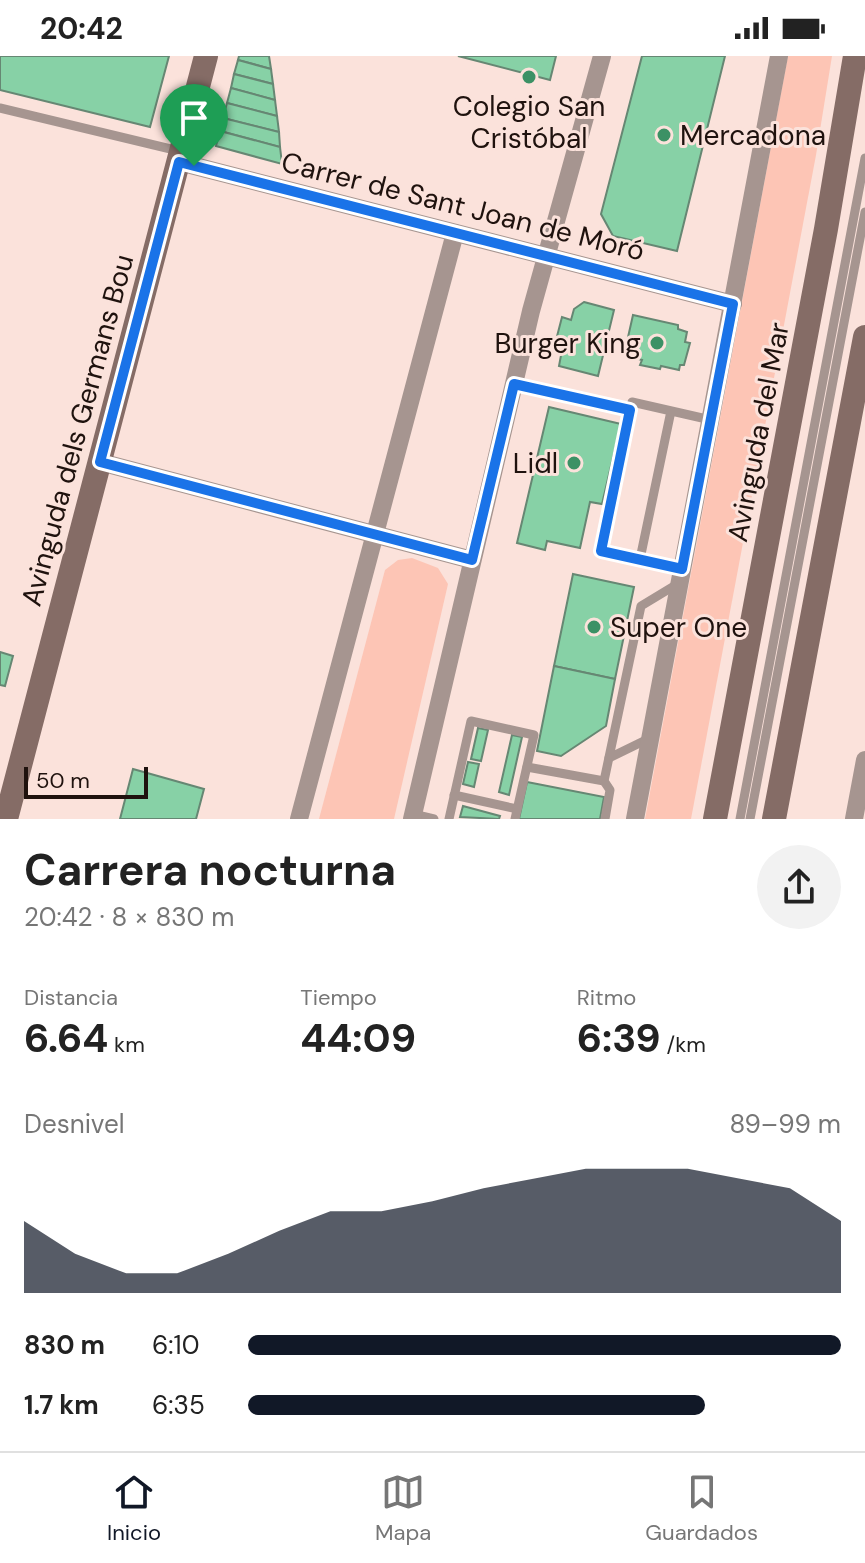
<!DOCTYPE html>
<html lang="es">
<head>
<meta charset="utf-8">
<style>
	body { margin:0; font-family:"DM Sans",sans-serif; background:#f2f2f2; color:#222; height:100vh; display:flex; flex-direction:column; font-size:30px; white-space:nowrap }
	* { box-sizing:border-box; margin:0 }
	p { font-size:26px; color:#767676 }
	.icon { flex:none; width:44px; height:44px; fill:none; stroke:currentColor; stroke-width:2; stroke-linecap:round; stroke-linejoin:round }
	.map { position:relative; height:763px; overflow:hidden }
	.drawer { display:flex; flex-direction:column; background:#fff; flex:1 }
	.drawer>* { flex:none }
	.scale { position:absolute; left:24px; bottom:20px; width:124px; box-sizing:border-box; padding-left:8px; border:4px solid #1f120e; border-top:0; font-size:22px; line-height:28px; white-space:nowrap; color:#1f120e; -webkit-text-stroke:6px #fbe2db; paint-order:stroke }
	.pin { position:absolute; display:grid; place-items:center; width:68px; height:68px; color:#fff; margin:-82px -34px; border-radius:50% 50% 50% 0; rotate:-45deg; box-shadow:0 0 8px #0007 }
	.pin .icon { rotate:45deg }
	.round { display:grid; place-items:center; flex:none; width:84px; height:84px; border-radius:42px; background:#f2f2f2 }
	.overview { display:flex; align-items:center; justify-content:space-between; height:136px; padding:0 24px }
	h1 { font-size:44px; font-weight:700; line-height:60px }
	.figures { display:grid; grid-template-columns:repeat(3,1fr); gap:12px; height:136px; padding:8px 24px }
	.figures div { display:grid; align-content:center }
	.figures b { font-size:40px; font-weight:700 }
	.figures small { font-size:22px; font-weight:400 }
	.figures p { font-size:22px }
	.chart { height:224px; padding:16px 24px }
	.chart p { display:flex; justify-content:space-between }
	.chart svg { width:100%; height:144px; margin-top:8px; fill:#111827; opacity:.7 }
	ul { padding:0 24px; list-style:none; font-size:26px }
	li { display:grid; grid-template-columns:128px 96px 1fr; align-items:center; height:60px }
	li i { height:20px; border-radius:10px; background:#111827 }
	.status { display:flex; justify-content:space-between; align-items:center; height:56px; padding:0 40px; background:#fff; direction:ltr }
	.status svg { height:22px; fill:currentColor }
	.menu { display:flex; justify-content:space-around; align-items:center; height:112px; border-top:2px solid #e0e0e0; background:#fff; font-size:22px; color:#767676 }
	.menu a { display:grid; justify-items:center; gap:4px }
	.menu .selected { color:#111827 }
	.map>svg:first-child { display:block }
</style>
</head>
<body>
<div class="status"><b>20:42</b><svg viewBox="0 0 49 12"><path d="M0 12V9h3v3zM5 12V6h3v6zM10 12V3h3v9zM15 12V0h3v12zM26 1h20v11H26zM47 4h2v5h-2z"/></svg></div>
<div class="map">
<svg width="865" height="763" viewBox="0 0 865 763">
	<rect width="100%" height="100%" fill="#fbe2db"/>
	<g fill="#fdc5b5">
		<polygon points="788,0 832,0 816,99 691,763 645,763"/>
		<polygon points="412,502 438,512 448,528 394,763 319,763 385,514 398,504"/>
	</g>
	<g fill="#87d1a6" stroke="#668773" stroke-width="2">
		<polygon points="0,0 169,0 150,71 0,34"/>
		<polygon points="239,0 269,0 271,13 238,4"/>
		<polygon points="458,0 556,0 550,24"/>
		<polygon points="642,0 725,0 677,195 613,180 601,158"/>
		<polygon points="238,4 271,13 273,28 234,18"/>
		<polygon points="234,18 273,28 275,44 231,32"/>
		<polygon points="231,32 275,44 277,60 227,47"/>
		<polygon points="227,47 277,60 279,76 223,62"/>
		<polygon points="223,62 279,76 280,91 220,75"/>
		<polygon points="220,75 280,91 282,108 216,90"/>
		<polygon points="584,246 614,254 598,320 559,310 562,294 554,292 562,261 571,264 574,253"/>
		<polygon points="633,259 678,269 678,273 687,276 685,286 690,287 684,309 680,309 679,314 661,310 660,313 640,309 642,304 624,299"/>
		<polygon points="549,351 621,368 602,448 590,446 580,492 547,485 545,494 517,487"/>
		<polygon points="573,518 634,531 615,623 554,610"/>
		<polygon points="0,596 13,600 5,630 0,629"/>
		<polygon points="554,610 615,623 606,670 561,700 537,695"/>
		<polygon points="478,672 488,674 481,705 471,703"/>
		<polygon points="512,679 522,681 509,739 499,736"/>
		<polygon points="468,706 479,708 474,731 463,728"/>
		<polygon points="133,713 204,733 196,763 120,763"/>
		<polygon points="527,726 604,741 600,763 519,763"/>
		<polygon points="463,750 500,760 499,763 460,761"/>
	</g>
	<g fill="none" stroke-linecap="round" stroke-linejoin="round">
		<g stroke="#a69590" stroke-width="9">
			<polyline points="0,52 179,95"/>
			<polyline points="514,328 630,354"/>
			<polyline points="671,355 640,503 601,495 632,346 711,364"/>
			<polyline points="640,503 682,513"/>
			<polyline points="609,702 650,682"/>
			<polyline points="527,711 604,725"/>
			<polyline points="454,739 517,753"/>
			<polyline points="413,758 434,763"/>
			<polyline points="449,763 471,665 534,679 515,763"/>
			<polyline points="605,763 610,734 604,725 641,550 679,527"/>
			<polyline points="740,763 865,102"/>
			<polyline points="750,763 865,156"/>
		</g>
		<g stroke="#a69590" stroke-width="18">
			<polyline points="179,106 733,248"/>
			<polyline points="100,406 472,504"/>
			<polyline points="299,763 455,177"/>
			<polyline points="412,763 531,255 602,0"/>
			<polyline points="635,763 779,0"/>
			<polyline points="854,763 865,704"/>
		</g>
		<g stroke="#856c66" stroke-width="24">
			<polyline points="6,763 206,0"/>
			<polyline points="715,763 826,173 855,0"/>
			<polyline points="774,763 865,281"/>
		</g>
	</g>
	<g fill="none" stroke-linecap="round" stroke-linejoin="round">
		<g stroke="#fff" stroke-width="16">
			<polygon id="route" points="179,106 733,248 682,513 601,495 630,354 514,328 472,504 100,406"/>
		</g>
		<use href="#route" stroke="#1a73e8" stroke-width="10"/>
	</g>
	<g fill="#3c9165" stroke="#fbe2db" stroke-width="3">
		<circle cx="529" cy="21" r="8"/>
		<circle cx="664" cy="79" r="8"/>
		<circle cx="657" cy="287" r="8"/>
		<circle cx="574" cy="407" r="8"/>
		<circle cx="594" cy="571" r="8"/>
	</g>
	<g text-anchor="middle" stroke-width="6" stroke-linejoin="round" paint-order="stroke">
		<g font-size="28" fill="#1f120e" stroke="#fbe2db" text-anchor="start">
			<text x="529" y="60" text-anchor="middle">Colegio San<tspan x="529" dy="32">Cristóbal</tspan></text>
			<text x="680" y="89">Mercadona</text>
			<text x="641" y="297" text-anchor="end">Burger King</text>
			<text x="558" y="417" text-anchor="end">Lidl</text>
			<text x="610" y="581">Super One</text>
		</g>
		<g font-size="28" fill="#1f120e" stroke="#fbe2db">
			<text transform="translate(463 150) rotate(14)" y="10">Carrer de Sant Joan de Moró</text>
			<text transform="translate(77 374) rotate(-75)" y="10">Avinguda dels Germans Bou</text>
			<text transform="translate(758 376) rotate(-79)" y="10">Avinguda del Mar</text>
		</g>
	</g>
</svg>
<div class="scale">50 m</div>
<div class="pin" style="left:194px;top:110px;background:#1e9e55"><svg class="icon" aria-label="arrive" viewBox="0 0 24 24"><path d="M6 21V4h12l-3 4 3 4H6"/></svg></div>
</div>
<section class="drawer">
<div class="overview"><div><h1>Carrera nocturna</h1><p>20:42 · 8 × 830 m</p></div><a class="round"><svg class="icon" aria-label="share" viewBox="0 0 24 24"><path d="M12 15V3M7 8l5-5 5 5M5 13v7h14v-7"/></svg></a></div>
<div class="figures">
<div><p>Distancia</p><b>6.64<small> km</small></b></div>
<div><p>Tiempo</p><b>44:09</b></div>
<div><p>Ritmo</p><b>6:39<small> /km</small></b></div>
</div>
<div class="chart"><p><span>Desnivel</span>89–99 m</p>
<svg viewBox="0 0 160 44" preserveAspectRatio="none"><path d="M0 44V22L10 32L20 38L30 38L40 32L50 25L60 19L70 19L80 16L90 12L100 9L110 6L120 6L130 6L140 9L150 12L160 22V44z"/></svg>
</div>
<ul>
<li><b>830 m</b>6:10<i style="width:100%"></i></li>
<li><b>1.7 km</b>6:35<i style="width:77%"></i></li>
</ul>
</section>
<nav class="menu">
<a class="selected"><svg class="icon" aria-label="home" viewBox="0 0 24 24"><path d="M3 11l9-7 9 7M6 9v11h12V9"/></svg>Inicio</a>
<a><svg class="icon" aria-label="map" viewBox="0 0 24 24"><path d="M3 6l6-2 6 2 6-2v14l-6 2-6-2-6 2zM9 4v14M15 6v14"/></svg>Mapa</a>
<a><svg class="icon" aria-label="saved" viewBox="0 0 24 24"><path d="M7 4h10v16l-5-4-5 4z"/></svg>Guardados</a>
</nav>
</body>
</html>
